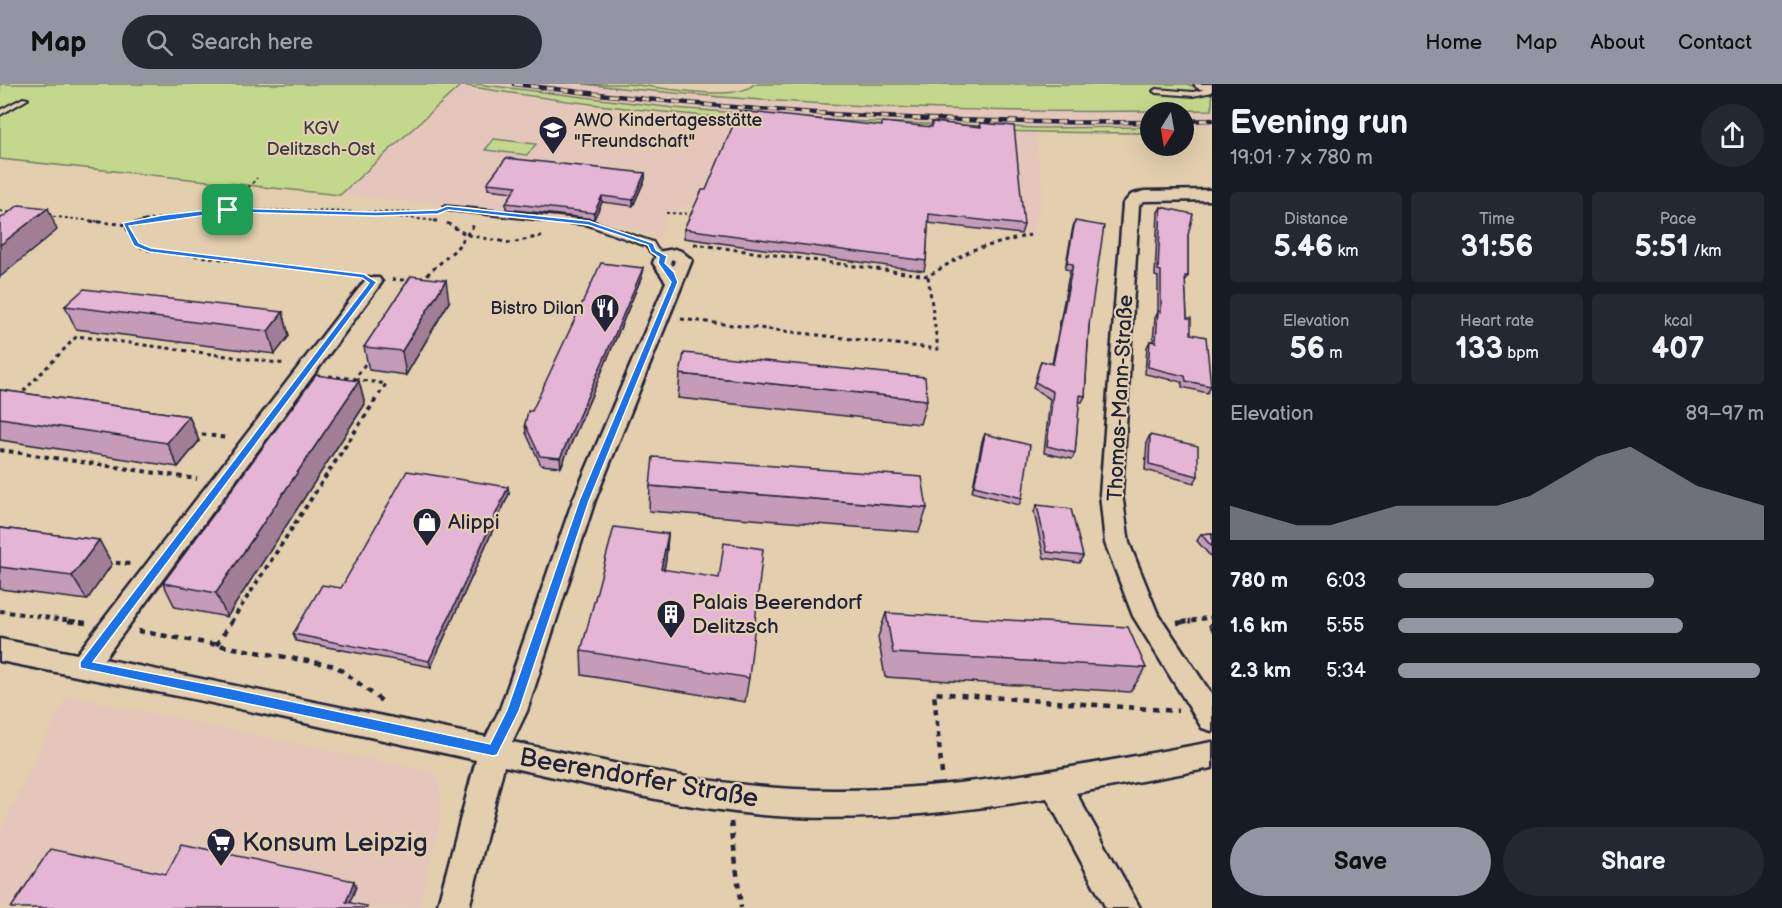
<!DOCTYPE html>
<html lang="en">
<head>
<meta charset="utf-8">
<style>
	body { margin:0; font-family:"Balsamiq Sans",sans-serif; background:#242831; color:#f1f3f6; height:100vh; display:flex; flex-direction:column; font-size:22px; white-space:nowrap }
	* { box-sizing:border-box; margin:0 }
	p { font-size:20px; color:#9ea1a6 }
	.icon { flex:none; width:33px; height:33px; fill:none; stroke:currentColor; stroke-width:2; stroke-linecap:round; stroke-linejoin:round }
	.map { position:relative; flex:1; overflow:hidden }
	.panel { display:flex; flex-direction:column; background:#171b24; width:570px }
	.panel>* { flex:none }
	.needle { width:39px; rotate:191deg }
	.controls { position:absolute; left:1140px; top:18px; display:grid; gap:12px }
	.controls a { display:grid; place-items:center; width:54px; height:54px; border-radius:50%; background:#171b24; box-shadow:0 6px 24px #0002; font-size:30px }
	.pin { position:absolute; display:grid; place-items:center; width:51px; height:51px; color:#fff; margin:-26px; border-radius:12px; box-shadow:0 3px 9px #0006 }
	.round { display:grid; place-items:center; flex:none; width:63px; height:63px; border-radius:32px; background:#242831 }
	.headline { display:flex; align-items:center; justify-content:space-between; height:102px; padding:0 18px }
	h1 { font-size:33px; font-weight:700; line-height:45px }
	.stats { display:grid; grid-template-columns:repeat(3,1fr); gap:9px; height:102px; padding:6px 18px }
	.stats div { display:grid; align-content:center; border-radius:6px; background:#242831; text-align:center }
	.stats b { font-size:30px; font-weight:700 }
	.stats small { font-size:16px; font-weight:400 }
	.stats p { font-size:16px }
	.chart { height:168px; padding:12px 18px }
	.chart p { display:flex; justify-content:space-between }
	.chart svg { width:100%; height:108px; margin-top:6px; fill:#9495a2; opacity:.7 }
	.button { display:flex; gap:12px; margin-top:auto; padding:12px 18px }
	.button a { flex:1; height:69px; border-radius:36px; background:#9495a2; color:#111; font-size:24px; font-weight:700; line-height:69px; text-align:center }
	.button a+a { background:#242831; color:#f1f3f6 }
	ul { padding:0 18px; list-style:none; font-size:20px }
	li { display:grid; grid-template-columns:96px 72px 1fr; align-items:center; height:45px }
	li i { height:15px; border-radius:8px; background:#9495a2 }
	header { display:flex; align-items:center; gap:36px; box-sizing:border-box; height:84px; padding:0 30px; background:#9495a2; color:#111 }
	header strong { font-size:28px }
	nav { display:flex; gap:33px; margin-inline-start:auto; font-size:21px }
	.search { width:420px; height:54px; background:#242831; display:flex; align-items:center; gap:15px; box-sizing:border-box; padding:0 21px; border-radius:33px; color:#9ea1a6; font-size:22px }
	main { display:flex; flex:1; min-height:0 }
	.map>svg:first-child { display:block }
</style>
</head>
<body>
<header>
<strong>Map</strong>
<div class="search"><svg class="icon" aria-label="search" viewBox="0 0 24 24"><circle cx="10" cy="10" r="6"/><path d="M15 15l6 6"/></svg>Search here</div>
<nav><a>Home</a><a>Map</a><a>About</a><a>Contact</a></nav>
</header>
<main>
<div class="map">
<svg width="1212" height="824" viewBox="0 0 1212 824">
	<rect width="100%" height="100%" fill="#e3cfae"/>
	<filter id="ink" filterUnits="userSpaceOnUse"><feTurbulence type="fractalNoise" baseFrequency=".0167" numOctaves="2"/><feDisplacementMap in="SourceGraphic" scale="12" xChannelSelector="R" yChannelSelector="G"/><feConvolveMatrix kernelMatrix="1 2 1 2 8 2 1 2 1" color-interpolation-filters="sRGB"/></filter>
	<g filter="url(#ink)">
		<g fill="#e4c7ba">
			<polygon points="476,0 583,0 817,21 1097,29 1212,26 1212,42 1184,42 1184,28 1150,28 1150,43 1037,44 844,37 674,24"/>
			<polygon points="460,1 542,15 833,39 1035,48 1043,104 1038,131 1031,154 707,111 669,131 659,154 612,139 340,111"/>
			<polygon points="67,611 436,689 441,715 439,742 419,824 0,824 0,747"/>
		</g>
		<g fill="#c4d88d" stroke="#737d64" stroke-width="1.5">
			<path d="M0 0H476L674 24 844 37 1037 44 1150 43V49C920 48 688 40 461 1L340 111 0 75Z"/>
			<path d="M583 0C597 0 612 0 625 0 654 1 734 20 754 0H1187L1212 10V26C1002 31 793 23 583 0Z"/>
			<polygon points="494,55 536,60 527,71 485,66"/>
		</g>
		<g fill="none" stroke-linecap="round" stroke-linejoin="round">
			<g stroke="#22223b" stroke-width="4">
				<g id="lane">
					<polygon points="1212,4 1212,8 1193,12 1156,9 1153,7 1156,5 1193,8"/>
					<polygon points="23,14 28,15 0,31 0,26"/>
					<path d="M444 122 589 136 653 158 657 165 667 172 663 175C655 173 650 169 646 162L588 141 447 126H444Z"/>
				</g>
			</g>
			<g stroke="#22223b" stroke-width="5">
				<g id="street">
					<polygon points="1212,106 1212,116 1144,117 1139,121 1122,410 1129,459 1157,528 1212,611 1212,647 1202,644 1133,532 1105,459 1100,410 1123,120 1131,111 1144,107"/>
					<path d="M675 165 681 167 692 176 595 416 527 627 512 658C605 677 699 700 794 705 934 712 1074 683 1212 658V684L1076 709 1140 824H1106L1047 714C953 729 858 739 762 731 675 723 589 700 504 682L469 824H437L476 676 198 616 0 577V555L77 570 367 194H379L382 198 379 202 104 575 486 653 500 625 573 416 666 198 653 179 657 168ZM672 175 675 177 673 182 670 178Z"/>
				</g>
			</g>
			<g stroke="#22223b" stroke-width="4">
				<polygon id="secondary" points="1194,0 1212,0 1212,8 1197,4"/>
			</g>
			<g stroke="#22223b" stroke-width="2" stroke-dasharray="3 3" stroke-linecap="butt">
				<polyline points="228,126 257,94"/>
				<polyline points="0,127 13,129"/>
				<polyline points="666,129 695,130"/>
				<polyline points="382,131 437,137"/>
				<polyline points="47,132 103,138"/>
				<path d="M139 138C235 118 334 131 432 128"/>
			</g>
			<g stroke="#22223b" stroke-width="3" stroke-dasharray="4 4" stroke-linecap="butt">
				<polyline points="90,137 139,142"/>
				<polyline points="146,137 125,141 136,161 149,166 353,191"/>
				<polyline points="434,137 437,137"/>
				<polyline points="447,139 467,151 511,159 545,151"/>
				<polyline points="694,160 928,192 972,166 1030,151"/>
				<polyline points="392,195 411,197"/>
				<polyline points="421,196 456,165 474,141"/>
				<polyline points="681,235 938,265 928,192"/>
				<polyline points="329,292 355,295 369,274"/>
				<polyline points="355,295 386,300 377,314"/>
				<polyline points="18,313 77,252 286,280"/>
			</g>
			<g stroke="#22223b" stroke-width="4" stroke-dasharray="4.5 4.5" stroke-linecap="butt">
				<polyline points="193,349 227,354"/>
				<polyline points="0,366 197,395"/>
				<polyline points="107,478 130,480"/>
				<polyline points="0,527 79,538"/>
				<polyline points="231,538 378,312"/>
				<polyline points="1183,538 1212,533"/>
			</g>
			<g stroke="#22223b" stroke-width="4.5" stroke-dasharray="6 6" stroke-linecap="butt">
				<polyline points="68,537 86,539"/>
				<polyline points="1177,539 1191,537"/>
				<polyline points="138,547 336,582 383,618"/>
				<polyline points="216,561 232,537"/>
				<polyline points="942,690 934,609 1178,627"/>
				<polyline points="731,738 741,824"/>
			</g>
			<use href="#lane" fill="#e3cfae" fill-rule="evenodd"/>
			<use href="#street" fill="#e3cfae" fill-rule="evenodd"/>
			<use href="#secondary" fill="#e3cfae" fill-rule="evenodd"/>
			<g stroke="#22223b" stroke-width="4.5">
				<g id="rail">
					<path d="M514 0C726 27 937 41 1150 38"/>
					<polyline points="1184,37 1212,36"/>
				</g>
			</g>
			<use href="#rail" stroke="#e3cfae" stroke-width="3" stroke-dasharray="8" stroke-linecap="butt"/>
		</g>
		<g fill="#c59cb8" stroke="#22223b" stroke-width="1.5">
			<polygon points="932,38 979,43 980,39 1024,141 1021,150 928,139 926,177 924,187 684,154 684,145 706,106 882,42 931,43"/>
			<polygon points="645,89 645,95 633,122 602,118 594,135 506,125 506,119 514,108 488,105 487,99"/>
			<polygon points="1161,123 1188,151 1188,192 1185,198 1187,234 1191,250 1211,302 1207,309 1182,303 1182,298 1145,290 1147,263 1150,257 1153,257 1155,234 1158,228 1158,193 1155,192 1158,128"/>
			<polygon points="1075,137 1089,241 1085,312 1082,318 1079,318 1075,369 1072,375 1044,369 1050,315 1033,304 1041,277 1052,280 1070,186 1065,185 1073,143"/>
			<polygon points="643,184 642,192 614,259 561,383 541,381 526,349 525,340"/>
			<polygon points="449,218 406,291 369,286 364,263"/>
			<polygon points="65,222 283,228 289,252 275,270 76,245"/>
			<polygon points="680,290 927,316 920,340 678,314"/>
			<polygon points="0,306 189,332 199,357 178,383 0,356"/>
			<polygon points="365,320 227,533 175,523 163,499"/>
			<polygon points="985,350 1022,414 1019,421 972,408 982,357"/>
			<polygon points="1150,351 1198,392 1194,399 1145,386 1147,357"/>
			<polygon points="650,402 927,424 919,448 649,427"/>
			<polygon points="509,410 431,583 296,557 293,550 341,504"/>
			<polygon points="1037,421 1083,472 1079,479 1044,474 1034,428"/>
			<polygon points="0,444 99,456 112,480 87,516 0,505"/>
			<polygon points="1212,449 1212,474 1197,457 1201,450"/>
			<polygon points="668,450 666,475 664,486 749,594 745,618 582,591 581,567"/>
			<polygon points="886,529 1146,584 1130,608 885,593 878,553"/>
			<polygon points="1212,538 1212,546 1209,542"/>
		</g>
		<g fill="#a07f96" stroke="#22223b" stroke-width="1.5">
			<polygon points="645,89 645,95 633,122 633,116"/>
			<polygon points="602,112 602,118 594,135 594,129"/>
			<polygon points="48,124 57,146 0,193 0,161"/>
			<polygon points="643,184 642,192 614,259 561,383 560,374"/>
			<polygon points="446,196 449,218 406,291 402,267"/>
			<polygon points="283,228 289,252 275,270 268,247"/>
			<polygon points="359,297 365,320 227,533 216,509"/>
			<polygon points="189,332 199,357 178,383 167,359"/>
			<polygon points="508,403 509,410 431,583 429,577"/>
			<polygon points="668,450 666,475 659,509 661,485"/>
			<polygon points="99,456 112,480 87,516 72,492"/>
			<polygon points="354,797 356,803 348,823 346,818"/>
		</g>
		<g fill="#e5b5d6" stroke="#22223b" stroke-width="1.5">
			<polygon points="739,27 882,42 882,38 932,43 932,38 981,43 980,39 1014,42 1024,141 929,130 926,177 684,145 702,106 706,106"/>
			<polygon points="506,74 645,89 633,116 602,112 594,129 506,119 517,102 487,99"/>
			<polygon points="19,121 48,124 0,161 0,135"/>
			<polygon points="1161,123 1193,130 1188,151 1188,192 1185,192 1187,234 1191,234 1191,250 1206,253 1211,302 1186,297 1185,292 1148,283 1150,257 1156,258 1158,227 1161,228 1161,187 1158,186"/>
			<polygon points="1075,137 1104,142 1089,241 1085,312 1080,311 1075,369 1047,362 1053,308 1035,298 1041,277 1053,280 1073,180 1067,179"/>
			<polygon points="601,179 643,184 615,250 560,374 540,372 525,340 528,327 532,327"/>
			<polygon points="411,192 446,196 402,267 364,263"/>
			<polygon points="84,205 283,228 268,247 65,222"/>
			<polygon points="684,269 925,293 927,316 680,290"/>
			<polygon points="316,291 359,297 216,509 163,499"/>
			<polygon points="0,306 189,332 167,359 0,334"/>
			<polygon points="985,350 1030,361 1022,414 974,402"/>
			<polygon points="1150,351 1198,362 1198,392 1149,380"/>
			<polygon points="653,373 922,393 927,424 650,402"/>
			<polygon points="407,387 508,403 429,577 293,550 322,501 341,504"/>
			<polygon points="1037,421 1071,425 1083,472 1047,468"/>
			<polygon points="614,443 668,450 661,485 719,494 724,459 763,465 749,594 581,567"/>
			<polygon points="0,444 99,456 72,492 0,483"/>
			<polygon points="1212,449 1212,463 1201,450"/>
			<polygon points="886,529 1128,543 1146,584 893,569"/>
			<polygon points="182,760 354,797 346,818 367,822 367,824 11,824 50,765 166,790"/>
		</g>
	</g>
	<path fill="#1a73e8" stroke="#fff" stroke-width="1.5" fill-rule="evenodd" d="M447 122 589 137 653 159 656 166 667 172 665 179 674 188 678 198 589 417 519 627 497 671 493 672 80 584V578L369 199 362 194 149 168 134 162 123 139 163 131 228 124 376 128 437 126ZM448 126 588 141 648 161 651 168 659 173 658 179 671 198 579 417 507 626 490 660 233 605 93 578 377 198 364 190 151 164 139 159 129 142 228 128 376 132 438 130Z"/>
	<defs>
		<g id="school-pin" transform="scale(1.5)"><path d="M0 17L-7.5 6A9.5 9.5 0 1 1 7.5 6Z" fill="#22223b" stroke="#e3cfae"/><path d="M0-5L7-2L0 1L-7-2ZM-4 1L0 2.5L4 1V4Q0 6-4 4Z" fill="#fff"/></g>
		<g id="restaurant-pin" transform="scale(1.5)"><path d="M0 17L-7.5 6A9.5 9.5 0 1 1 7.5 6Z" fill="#22223b" stroke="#e3cfae"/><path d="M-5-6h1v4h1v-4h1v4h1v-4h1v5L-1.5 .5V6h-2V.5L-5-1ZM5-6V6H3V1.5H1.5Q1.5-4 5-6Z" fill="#fff"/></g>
		<g id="shop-pin" transform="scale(1.5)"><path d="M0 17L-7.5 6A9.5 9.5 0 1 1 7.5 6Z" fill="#22223b" stroke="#e3cfae"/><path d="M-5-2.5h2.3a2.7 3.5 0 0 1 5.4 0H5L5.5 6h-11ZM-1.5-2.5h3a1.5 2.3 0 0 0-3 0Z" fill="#fff"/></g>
		<g id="building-pin" transform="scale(1.5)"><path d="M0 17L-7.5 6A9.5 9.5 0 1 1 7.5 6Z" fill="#22223b" stroke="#e3cfae"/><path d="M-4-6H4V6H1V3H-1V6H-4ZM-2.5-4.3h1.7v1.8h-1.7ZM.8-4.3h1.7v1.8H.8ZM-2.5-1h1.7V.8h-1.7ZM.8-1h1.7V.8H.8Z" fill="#fff"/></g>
		<g id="supermarket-pin" transform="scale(1.5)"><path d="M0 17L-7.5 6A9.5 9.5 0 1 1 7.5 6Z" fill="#22223b" stroke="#e3cfae"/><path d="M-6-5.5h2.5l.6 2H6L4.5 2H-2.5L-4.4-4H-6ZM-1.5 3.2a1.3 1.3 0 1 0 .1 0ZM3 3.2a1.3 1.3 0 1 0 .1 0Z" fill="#fff"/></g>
	</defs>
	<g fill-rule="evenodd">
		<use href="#school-pin" x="553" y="46"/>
		<use href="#restaurant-pin" x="605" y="224"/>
		<use href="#shop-pin" x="427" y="438"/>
		<use href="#building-pin" x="671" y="530"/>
		<use href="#supermarket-pin" x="221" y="758"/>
	</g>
	<g text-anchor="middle" stroke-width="4.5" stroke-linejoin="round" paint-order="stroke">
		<g font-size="18" fill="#22223b" stroke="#e3cfae" text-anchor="start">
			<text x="574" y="42">AWO Kindertagesstätte<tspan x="574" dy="21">"Freundschaft"</tspan></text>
			<text x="584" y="230" text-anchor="end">Bistro Dilan</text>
		</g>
		<g font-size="18" fill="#3a3d47" stroke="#e3cfae">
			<text x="321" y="50">KGV<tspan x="321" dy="21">Delitzsch-Ost</tspan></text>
		</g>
		<g font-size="21" fill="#22223b" stroke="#e3cfae">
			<text transform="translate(1120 314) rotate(-87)" y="7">Thomas-Mann-Straße</text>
		</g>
		<g font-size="21" fill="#22223b" stroke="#e3cfae" text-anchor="start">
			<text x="448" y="445">Alippi</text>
			<text x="692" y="525">Palais Beerendorf<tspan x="692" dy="24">Delitzsch</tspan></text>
		</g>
		<g font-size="26" fill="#22223b" stroke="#e3cfae">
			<text transform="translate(639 693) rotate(10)" y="9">Beerendorfer Straße</text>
		</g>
		<g font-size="26" fill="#22223b" stroke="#e3cfae" text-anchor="start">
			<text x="242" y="767">Konsum Leipzig</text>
		</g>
	</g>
</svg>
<div class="controls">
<a><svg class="needle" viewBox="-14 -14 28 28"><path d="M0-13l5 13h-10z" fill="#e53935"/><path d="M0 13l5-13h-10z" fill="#9ea1a6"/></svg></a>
</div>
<div class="pin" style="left:228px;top:126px;background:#1e9e55"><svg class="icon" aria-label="arrive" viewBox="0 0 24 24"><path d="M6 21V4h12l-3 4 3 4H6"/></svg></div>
</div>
<section class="panel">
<div class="headline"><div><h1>Evening run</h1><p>19:01 · 7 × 780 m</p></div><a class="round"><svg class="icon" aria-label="share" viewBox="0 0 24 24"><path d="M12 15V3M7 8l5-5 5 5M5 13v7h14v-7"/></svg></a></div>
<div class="stats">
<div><p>Distance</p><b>5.46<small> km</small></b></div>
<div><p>Time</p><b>31:56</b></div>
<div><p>Pace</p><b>5:51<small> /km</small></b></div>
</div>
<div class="stats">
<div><p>Elevation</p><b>56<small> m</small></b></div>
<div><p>Heart rate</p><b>133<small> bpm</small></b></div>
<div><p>kcal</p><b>407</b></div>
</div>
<div class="chart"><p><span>Elevation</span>89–97 m</p>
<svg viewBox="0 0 160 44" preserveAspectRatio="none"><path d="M0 44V30L10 34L20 38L30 38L40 34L50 30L60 30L70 30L80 30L90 26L100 18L110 10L120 6L130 14L140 22L150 26L160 30V44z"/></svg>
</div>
<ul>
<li><b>780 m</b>6:03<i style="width:70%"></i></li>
<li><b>1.6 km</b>5:55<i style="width:78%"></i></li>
<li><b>2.3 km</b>5:34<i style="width:99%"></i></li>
</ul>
<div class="button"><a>Save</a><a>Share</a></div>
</section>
</main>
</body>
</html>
